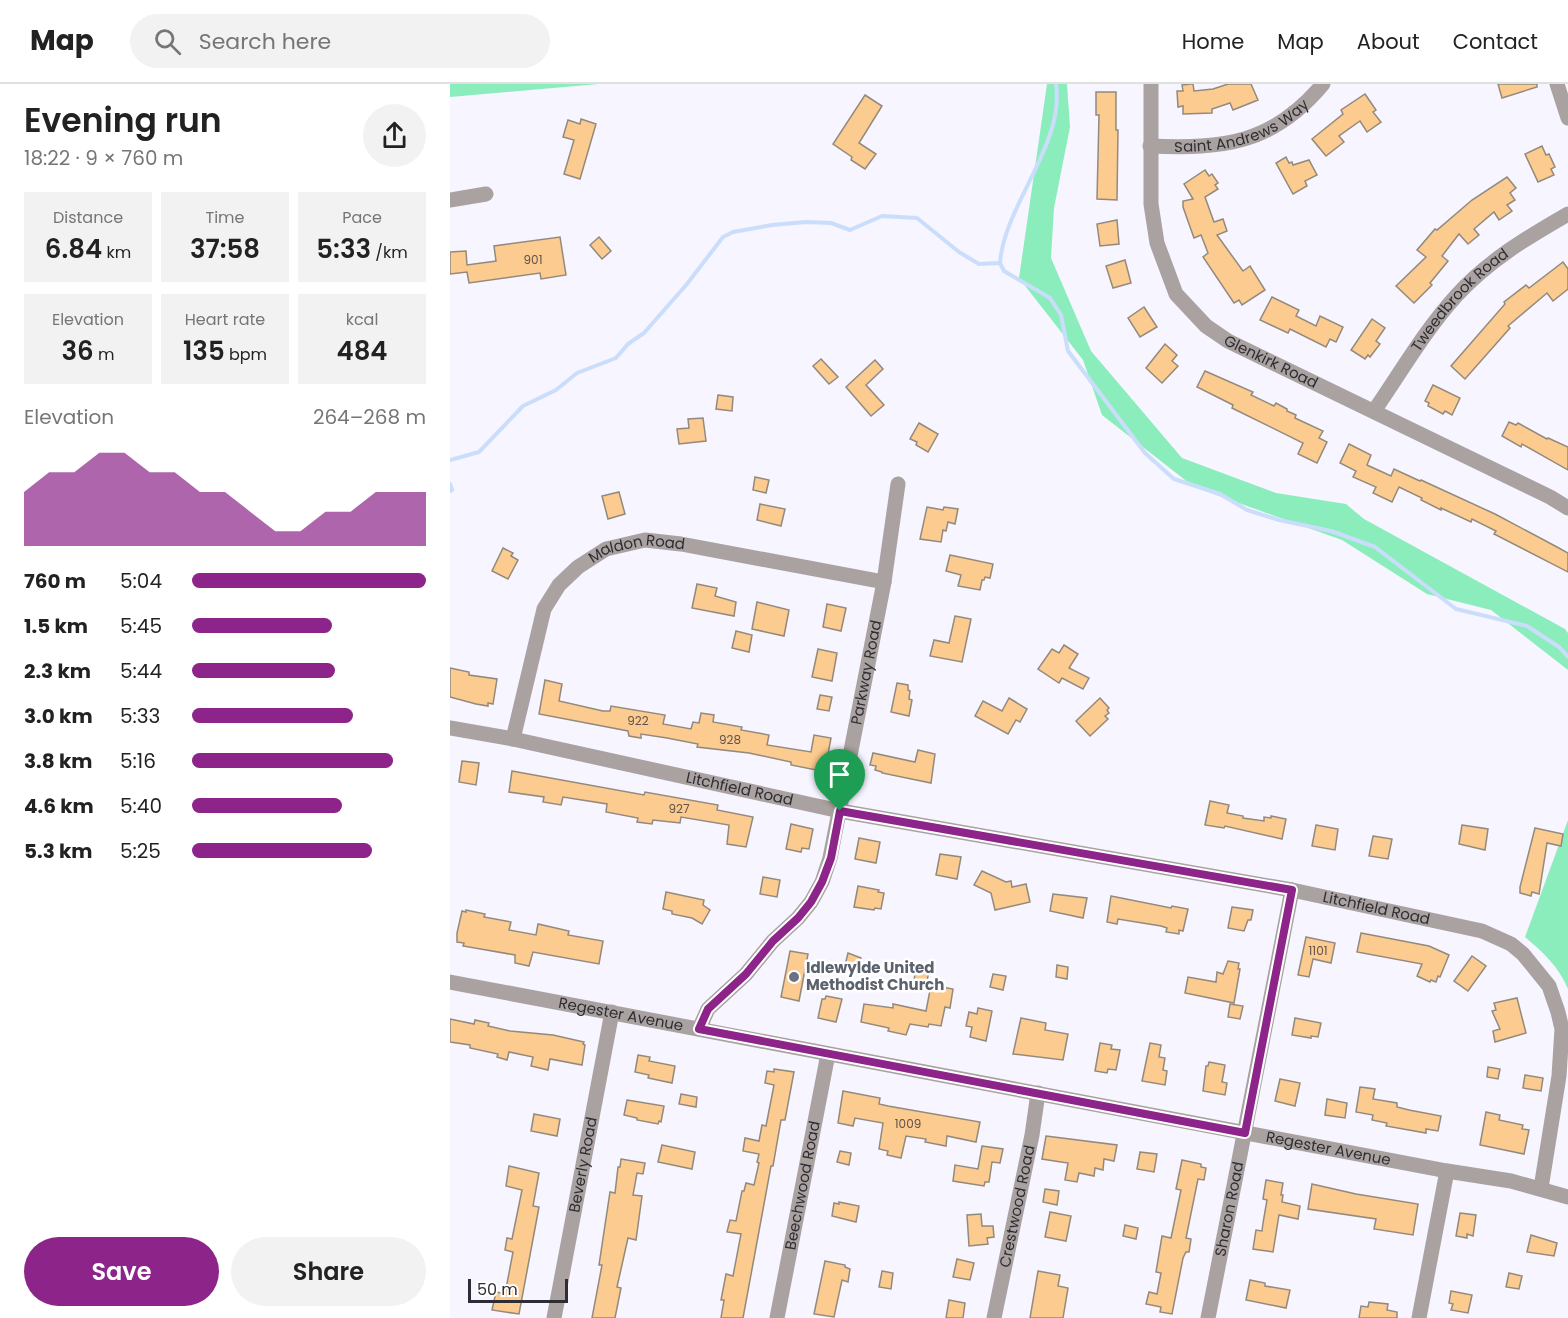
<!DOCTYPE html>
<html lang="en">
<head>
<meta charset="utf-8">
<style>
	body { margin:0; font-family:Poppins,sans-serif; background:#f2f2f2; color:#222; height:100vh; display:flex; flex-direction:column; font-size:22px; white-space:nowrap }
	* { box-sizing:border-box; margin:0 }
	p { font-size:20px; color:#767676 }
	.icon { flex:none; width:33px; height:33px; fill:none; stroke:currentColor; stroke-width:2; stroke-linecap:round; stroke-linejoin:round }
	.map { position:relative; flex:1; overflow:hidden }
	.panel { display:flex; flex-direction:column; background:#fff; width:450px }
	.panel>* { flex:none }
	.scale { position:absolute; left:18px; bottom:15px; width:100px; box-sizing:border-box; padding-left:6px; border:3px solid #2e2d33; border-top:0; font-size:16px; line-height:21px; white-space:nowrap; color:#2e2d33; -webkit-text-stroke:4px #fff; paint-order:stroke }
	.pin { position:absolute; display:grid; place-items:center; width:51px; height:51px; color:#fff; margin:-62px -26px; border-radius:50% 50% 50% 0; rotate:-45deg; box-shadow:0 0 6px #0007 }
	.pin .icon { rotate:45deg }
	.round { display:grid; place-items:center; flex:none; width:63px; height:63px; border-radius:32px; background:#f2f2f2 }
	.head { display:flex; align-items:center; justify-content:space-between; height:102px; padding:0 24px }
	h1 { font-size:33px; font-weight:600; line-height:45px }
	.stats { display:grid; grid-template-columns:repeat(3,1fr); gap:9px; height:102px; padding:6px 24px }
	.stats div { display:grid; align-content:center; border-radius:0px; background:#f2f2f2; text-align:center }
	.stats b { font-size:26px; font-weight:600 }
	.stats small { font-size:16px; font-weight:400 }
	.stats p { font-size:16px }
	.chart { height:168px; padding:12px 24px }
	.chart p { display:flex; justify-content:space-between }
	.chart svg { width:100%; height:108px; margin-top:6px; fill:#8c2489; opacity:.7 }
	.button { display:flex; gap:12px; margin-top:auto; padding:12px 24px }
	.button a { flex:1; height:69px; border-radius:36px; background:#8c2489; color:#fff; font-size:24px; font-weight:600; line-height:69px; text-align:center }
	.button a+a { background:#f2f2f2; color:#222 }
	ul { padding:0 24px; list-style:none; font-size:20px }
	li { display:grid; grid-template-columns:96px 72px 1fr; align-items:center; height:45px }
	li i { height:15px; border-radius:8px; background:#8c2489 }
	header { display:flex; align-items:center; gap:36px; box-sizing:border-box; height:84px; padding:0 30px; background:#fff; border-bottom:2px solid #e0e0e0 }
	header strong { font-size:28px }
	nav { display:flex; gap:33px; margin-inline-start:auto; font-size:21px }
	.search { width:420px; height:54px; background:#f2f2f2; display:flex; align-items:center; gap:15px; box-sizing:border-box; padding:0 21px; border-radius:33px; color:#767676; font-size:22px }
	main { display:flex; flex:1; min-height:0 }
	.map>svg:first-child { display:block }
</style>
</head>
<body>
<header>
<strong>Map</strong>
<div class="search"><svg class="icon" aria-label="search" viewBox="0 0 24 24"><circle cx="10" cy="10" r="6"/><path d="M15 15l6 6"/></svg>Search here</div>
<nav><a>Home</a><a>Map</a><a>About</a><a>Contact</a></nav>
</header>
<main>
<section class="panel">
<div class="head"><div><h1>Evening run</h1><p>18:22 · 9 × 760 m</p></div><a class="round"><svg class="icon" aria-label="share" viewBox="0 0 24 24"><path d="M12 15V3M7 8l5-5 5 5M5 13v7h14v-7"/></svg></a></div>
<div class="stats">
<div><p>Distance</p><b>6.84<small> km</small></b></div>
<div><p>Time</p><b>37:58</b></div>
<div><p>Pace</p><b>5:33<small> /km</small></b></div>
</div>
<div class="stats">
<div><p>Elevation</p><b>36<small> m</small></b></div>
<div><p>Heart rate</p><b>135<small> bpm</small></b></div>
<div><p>kcal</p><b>484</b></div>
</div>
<div class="chart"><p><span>Elevation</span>264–268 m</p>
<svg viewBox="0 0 160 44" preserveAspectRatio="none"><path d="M0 44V22L10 14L20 14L30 6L40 6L50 14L60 14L70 22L80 22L90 30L100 38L110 38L120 30L130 30L140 22L150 22L160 22V44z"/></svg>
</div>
<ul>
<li><b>760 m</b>5:04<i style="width:100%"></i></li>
<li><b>1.5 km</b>5:45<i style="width:60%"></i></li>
<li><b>2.3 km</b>5:44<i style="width:61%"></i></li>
<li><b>3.0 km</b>5:33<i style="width:69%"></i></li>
<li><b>3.8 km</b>5:16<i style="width:86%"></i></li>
<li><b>4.6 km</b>5:40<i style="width:64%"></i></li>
<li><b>5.3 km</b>5:25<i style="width:77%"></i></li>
</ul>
<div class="button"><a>Save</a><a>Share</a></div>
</section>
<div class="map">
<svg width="1118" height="1234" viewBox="0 0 1118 1234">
	<rect width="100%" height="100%" fill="#f7f5ff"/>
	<g fill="#8cedbc">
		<polygon points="0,0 148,0 0,13"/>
		<polygon points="597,0 617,0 620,43 604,124 601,174 641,267 732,374 826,409 896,420 914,435 1115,545 1118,549 1118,586 1041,526 977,510 892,456 744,403 652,331 633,276 569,194"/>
		<path d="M1118 736V905C1109 883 1093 868 1075 853Z"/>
	</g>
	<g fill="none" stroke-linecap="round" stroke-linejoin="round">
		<g stroke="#cadefc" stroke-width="4">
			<path d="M606 0C615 61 554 121 550 179L554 187 600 214 611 231 618 267 695 369 724 395 770 410 797 426 829 436 881 447 925 463 1006 525 1077 542 1109 563 1118 573"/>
			<polyline points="0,376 29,368 73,322 106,306 127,289 166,274 178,260 194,249 237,200 273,153 283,148 322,141 356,138 381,139 400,146 432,132 467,134 509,168 529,180 550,179"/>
			<polyline points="0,400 2,406 0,407"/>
		</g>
	</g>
	<g fill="#fccb8f" stroke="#93897d" stroke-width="1.5">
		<polygon points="741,0 743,0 744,7 763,5 778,0 801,0 808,16 783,26 780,19 762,25 762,29 733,30 733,22 728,23 727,7 733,7 732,1"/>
		<polygon points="1048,0 1087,0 1087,3 1052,14"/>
		<polygon points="646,8 666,8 666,46 668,46 667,116 647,115 649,31 646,31"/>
		<polygon points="915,10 926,26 923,28 931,38 917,48 910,37 889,52 894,58 876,72 862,55 893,30 891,26"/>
		<polygon points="415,11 432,22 409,59 426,70 415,85 401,76 402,73 383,60"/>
		<polygon points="131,35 146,40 130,95 114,90 124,56 113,53 118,36 130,40"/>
		<polygon points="1092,62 1096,71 1099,70 1105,83 1101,85 1104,91 1088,98 1075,70"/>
		<polygon points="836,73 839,79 842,78 843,81 859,76 867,91 855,97 857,102 843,110 826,79"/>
		<polygon points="755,86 759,92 762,90 768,99 765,101 768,105 755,113 764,138 773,135 777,147 767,151 793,187 800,182 815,206 792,221 789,216 784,219 753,173 758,169 751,151 744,154 733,123 733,117 743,115 734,100"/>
		<polygon points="1057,93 1066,104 1060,109 1065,116 1057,121 1062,127 1049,136 1044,128 1024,145 1029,151 1018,160 1009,150 992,172 998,177 980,199 982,201 964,219 946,202 976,173 967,166 985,145 987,146 1022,116"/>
		<polygon points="667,136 669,160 650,162 647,140"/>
		<polygon points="110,153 116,191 91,195 90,189 19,199 17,188 0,190 0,168 16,167 17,181 46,177 44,162"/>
		<polygon points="149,153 161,167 152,175 140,161"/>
		<polygon points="675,176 681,199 663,204 656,182"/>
		<polygon points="1113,178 1118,185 1118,205 1103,217 1097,209 1058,242 1060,244 1015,295 1001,282 1055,220 1054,218 1076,201 1079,204"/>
		<polygon points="822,213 849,226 846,232 866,242 870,232 893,243 886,258 880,255 876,263 840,245 838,249 810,236"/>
		<polygon points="694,223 707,243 690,253 678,234"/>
		<polygon points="922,235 935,244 926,257 930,260 920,273 918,271 915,275 901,266"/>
		<polygon points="715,260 727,271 722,277 728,282 712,299 696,284"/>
		<polygon points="371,275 388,293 379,300 363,282"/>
		<polygon points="425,276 433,285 416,301 434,321 421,332 396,303"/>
		<polygon points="755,287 803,308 801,311 824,322 826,319 837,325 837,327 846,331 845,334 873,347 869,354 877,358 867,379 848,370 853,359 782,324 783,321 747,303"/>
		<polygon points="983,301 1010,314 1002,331 995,327 993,330 978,322 979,319 975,317"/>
		<polygon points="268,311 283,313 282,327 266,325"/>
		<polygon points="253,334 256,357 229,360 227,345 239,344 238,335"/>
		<polygon points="1059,338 1066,341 1068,339 1097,355 1098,354 1118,363 1118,386 1072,360 1071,363 1052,352"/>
		<polygon points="469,339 488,350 478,368 466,361 467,358 460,355"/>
		<polygon points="899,360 921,371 917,381 941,392 944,385 970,397 971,396 1045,430 1107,463 1118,469 1118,488 1044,450 1046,447 1022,435 1021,438 991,424 991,426 971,416 972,414 949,403 942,418 923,409 926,403 903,393 906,387 890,379"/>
		<polygon points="305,393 319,396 316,409 303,406"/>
		<polygon points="169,408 175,430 158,435 152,412"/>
		<polygon points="310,420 335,425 331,442 307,436"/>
		<polygon points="477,423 493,426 494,423 508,425 505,440 498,438 496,447 493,446 491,458 470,455"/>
		<polygon points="53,464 63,469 61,472 68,476 58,495 42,487"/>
		<polygon points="500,471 543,480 540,494 535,493 534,496 532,496 530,506 508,502 511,491 496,487"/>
		<polygon points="247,500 267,504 265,512 286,518 284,532 242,524"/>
		<polygon points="307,518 339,526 334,552 302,545"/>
		<polygon points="377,520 396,524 391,547 373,543"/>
		<polygon points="505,532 521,535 512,578 480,572 484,556 499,559"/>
		<polygon points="286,547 302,551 299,568 282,564"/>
		<polygon points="614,561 628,570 619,584 639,594 633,605 612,594 609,599 588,585 602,565 609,569"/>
		<polygon points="368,565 387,569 382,597 362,593"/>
		<polygon points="0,584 19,588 19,591 47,595 43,620 38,619 38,622 26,620 0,613"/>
		<polygon points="95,596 112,600 109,617 153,627 160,627 161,622 215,631 213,640 241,645 243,638 249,639 251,629 264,631 263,638 292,643 291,646 319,651 317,661 361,668 364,651 381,654 375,686 372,685 371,687 341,681 341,678 299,669 247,663 248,660 217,654 191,650 191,654 179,652 178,647 89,630"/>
		<polygon points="447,599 458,601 458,606 460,607 459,615 462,616 459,632 441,628"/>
		<polygon points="370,611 382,613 379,627 367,625"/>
		<polygon points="559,614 577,625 570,638 566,636 558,650 525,632 533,617 552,627"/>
		<polygon points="650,614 659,624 657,626 659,629 655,632 658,635 640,652 626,637"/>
		<polygon points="468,666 485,670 481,699 432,689 432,688 425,686 426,682 420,681 423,669 465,678"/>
		<polygon points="12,677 29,679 26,701 9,698"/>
		<polygon points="62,687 194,711 195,708 268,721 267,726 303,733 296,763 277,760 279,741 231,733 230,739 203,736 202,740 187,738 188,734 156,728 157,720 113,713 111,721 93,718 94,713 59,708"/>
		<polygon points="760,717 779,721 777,729 793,732 793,734 814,737 814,733 821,734 821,732 836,735 832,755 775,742 774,744 755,741"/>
		<polygon points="341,740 363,745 359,765 352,764 351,768 336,765"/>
		<polygon points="866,741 888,745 885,766 862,762"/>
		<polygon points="1012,741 1038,745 1035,766 1009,760"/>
		<polygon points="1085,744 1113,750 1111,762 1097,759 1089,810 1082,808 1081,812 1070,809 1070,803"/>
		<polygon points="923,752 942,755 938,775 919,772"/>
		<polygon points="409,754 430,758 426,779 405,775"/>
		<polygon points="490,770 511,773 507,795 486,791"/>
		<polygon points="532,787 556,798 561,797 562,803 576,800 580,818 545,826 541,809 524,801"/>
		<polygon points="313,793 330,796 327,813 310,810"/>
		<polygon points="408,802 429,806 428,808 434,809 431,825 425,824 424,826 404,823"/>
		<polygon points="216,808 254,816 253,821 260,826 252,840 242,834 222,830 222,827 213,825"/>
		<polygon points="603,810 637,814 633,834 600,827"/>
		<polygon points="661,812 721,824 722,822 738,825 733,847 729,846 729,850 716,848 717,844 711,842 668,835 667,840 657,838"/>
		<polygon points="782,823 803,826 801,836 798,836 794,847 778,844"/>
		<polygon points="16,826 35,830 34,833 61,838 59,846 86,851 88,840 119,847 118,851 153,857 149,880 83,868 79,882 65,879 65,871 13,862 14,859 7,858 7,849 12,827 16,828"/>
		<polygon points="911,849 979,862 999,871 990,893 988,892 986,898 981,896 980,898 967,892 972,880 907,868"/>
		<polygon points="856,853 885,859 881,879 863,875 859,893 848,891"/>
		<polygon points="340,867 358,870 349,917 331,913"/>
		<polygon points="398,869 411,874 407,885 395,881"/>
		<polygon points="1022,872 1036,882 1018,907 1004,897"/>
		<polygon points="778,877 789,879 788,885 790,885 784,919 735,909 738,893 766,898 767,888 773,890"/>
		<polygon points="607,881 618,883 617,895 606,893"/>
		<polygon points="466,884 479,886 477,898 464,896"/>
		<polygon points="543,890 556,892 553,906 540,903"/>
		<polygon points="481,901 503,905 500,924 495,923 491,942 479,940 478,943 460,940 456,951 438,947 439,944 411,938 414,920 443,924 443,920 476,927"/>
		<polygon points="376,912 392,915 386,938 368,934 372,915 375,915"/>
		<polygon points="1067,914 1076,949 1045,958 1043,947 1050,945 1042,927 1046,926 1044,919"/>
		<polygon points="780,920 793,922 790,935 778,933"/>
		<polygon points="528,924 542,927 536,957 520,953 522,943 516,942 519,928 527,930"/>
		<polygon points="571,934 596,939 595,946 618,950 613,976 563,970"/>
		<polygon points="845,934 871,939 868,953 861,952 861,954 842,951"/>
		<polygon points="0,935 24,940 25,936 39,939 38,942 60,947 103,951 134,958 133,960 135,961 132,981 100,975 98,986 81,982 83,973 59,968 57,976 47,973 48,970 20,964 20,961 0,958"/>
		<polygon points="650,959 662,961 661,965 670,966 666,986 658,985 657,989 645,987"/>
		<polygon points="700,959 711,961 709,973 715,974 713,986 717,987 715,1001 692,997"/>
		<polygon points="188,971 200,973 199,977 225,982 222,999 198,994 199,991 185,988"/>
		<polygon points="759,978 775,981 772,998 777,999 775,1011 753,1007 756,982 758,982"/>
		<polygon points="1038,983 1050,985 1048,995 1037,993"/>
		<polygon points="324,985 344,988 335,1036 331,1036 323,1082 321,1082 293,1234 271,1234 274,1216 271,1216 276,1190 283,1192 291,1150 277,1148 280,1136 286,1137 292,1107 294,1107 296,1099 304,1101 309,1079 307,1078 309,1070 293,1067 295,1054 309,1057 312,1041 316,1042 324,1001 315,999 317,987 324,988"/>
		<polygon points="1075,991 1093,994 1091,1007 1073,1004"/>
		<polygon points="830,995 850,999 845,1022 825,1017"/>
		<polygon points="910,1003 925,1005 923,1015 947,1019 947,1023 959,1026 991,1032 988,1047 976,1045 976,1049 936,1042 937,1039 922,1036 923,1031 906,1028"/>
		<polygon points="393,1007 430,1014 429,1020 438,1022 530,1038 526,1058 497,1052 496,1062 475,1058 476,1055 456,1052 451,1074 437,1071 438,1067 429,1065 433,1039 405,1034 403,1042 388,1039"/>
		<polygon points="231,1010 247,1013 246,1023 229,1020"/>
		<polygon points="877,1015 897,1019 895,1034 875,1031"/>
		<polygon points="177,1016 214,1022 211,1038 209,1037 208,1040 187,1036 187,1034 174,1031"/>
		<polygon points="1036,1028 1050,1031 1049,1036 1073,1041 1072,1045 1079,1046 1074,1070 1030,1061"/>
		<polygon points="84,1030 110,1035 107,1052 81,1047"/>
		<polygon points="596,1052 667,1061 664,1077 654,1075 653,1086 645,1084 644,1092 629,1089 627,1098 615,1096 618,1079 592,1075"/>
		<polygon points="212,1061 245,1068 242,1085 208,1078"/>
		<polygon points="532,1062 553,1065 550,1079 542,1078 539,1098 535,1098 534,1102 503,1097 505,1081 528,1085"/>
		<polygon points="390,1067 401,1069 399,1081 387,1078"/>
		<polygon points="690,1068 707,1070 704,1088 687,1085"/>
		<polygon points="171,1075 195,1079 193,1090 187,1089 183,1111 192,1112 186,1156 178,1154 167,1203 171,1204 165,1234 142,1234 152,1181 149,1181 160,1108 165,1109 168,1083 170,1083"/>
		<polygon points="732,1076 751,1080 751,1083 756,1084 754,1096 748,1095 736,1154 741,1155 739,1168 736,1168 733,1174 722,1230 710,1228 711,1223 696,1220 699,1208 707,1210 711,1189 706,1188 712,1152 721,1154 731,1106 726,1105"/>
		<polygon points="59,1082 89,1089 83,1122 89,1123 69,1230 42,1226 46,1208 55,1210 63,1168 55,1166 57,1154 62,1155 72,1106 56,1102"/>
		<polygon points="816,1096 833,1099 831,1111 833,1111 832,1118 850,1122 848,1135 829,1131 823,1168 803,1165 806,1146 812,1147 813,1139 817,1116 813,1115"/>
		<polygon points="862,1100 906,1110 968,1120 963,1151 924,1145 926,1135 858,1125"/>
		<polygon points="595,1105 609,1107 607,1121 593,1118"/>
		<polygon points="389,1118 409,1122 406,1138 382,1132 384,1119 389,1120"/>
		<polygon points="600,1128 621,1132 616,1157 595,1153"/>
		<polygon points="1010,1129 1026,1131 1023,1152 1017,1150 1017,1154 1006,1152"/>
		<polygon points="531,1130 532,1142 543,1142 544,1153 537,1154 538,1160 519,1162 517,1131"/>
		<polygon points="675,1141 688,1144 686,1155 673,1152"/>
		<polygon points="1081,1151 1107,1159 1104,1172 1077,1168"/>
		<polygon points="507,1175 524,1179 520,1196 503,1193"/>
		<polygon points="375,1177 395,1181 395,1183 400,1185 398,1198 392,1196 384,1233 364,1230"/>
		<polygon points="432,1187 443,1189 441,1205 429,1203"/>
		<polygon points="588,1187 610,1191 608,1202 618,1204 613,1234 580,1234"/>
		<polygon points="1059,1189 1072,1192 1069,1205 1056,1203"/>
		<polygon points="800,1196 815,1199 815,1202 840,1206 836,1224 796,1216"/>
		<polygon points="1001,1207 1022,1211 1018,1229 1001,1226 1003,1220 999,1219"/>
		<polygon points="499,1216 515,1219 513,1234 496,1234"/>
		<polygon points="919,1218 938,1220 937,1226 947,1228 947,1234 909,1234 911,1222 918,1223"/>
	</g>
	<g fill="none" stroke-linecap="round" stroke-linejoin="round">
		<g stroke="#aaa2a0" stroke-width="15">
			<path id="s1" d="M701 0V120L707 159 726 210 756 242 778 257 1100 413 1118 424"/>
			<polyline points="1107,0 1118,34"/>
			<path id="s2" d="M700 62C774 65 823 60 873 0"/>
			<polyline points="0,116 36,110"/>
			<path id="s3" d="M924 327C951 288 975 246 1007 211 1039 176 1078 153 1118 130"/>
			<path id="s4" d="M0 644 63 655 390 727 842 806 1032 847 1061 860 1073 870 1099 902 1108 928 1112 945 1109 992 1091 1104"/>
			<path id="s5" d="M63 655 94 525 109 501 128 483 156 465 195 456 231 460 434 498"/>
			<path id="s6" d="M0 898 997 1087 1061 1097 1118 1113"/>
			<path id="s7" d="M249 945 258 925 296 890 323 857 348 834 361 818 372 798 380 774 434 498 448 400"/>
			<path id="s8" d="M104 1234 162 928"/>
			<path id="s9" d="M327 1234 378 970"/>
			<path id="s10" d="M544 1234 582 1051 588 1009"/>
			<path id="s11" d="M758 1234 842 806"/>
			<polyline points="969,1234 997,1087"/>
		</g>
	</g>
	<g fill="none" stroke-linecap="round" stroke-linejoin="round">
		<g stroke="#fff" stroke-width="12">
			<polygon id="route" points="390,727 842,806 795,1049 249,945 258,925 296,890 323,857 348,834 361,818 372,798 381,774"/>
		</g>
		<use href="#route" stroke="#8c2489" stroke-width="8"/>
	</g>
	<circle fill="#6b7280" stroke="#fff" stroke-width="2" cx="344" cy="893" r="6"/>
	<g text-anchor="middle" stroke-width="5" stroke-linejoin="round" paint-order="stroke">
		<g font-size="12" fill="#62544a">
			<text x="83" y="180">901</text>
			<text x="188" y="641">922</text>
			<text x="280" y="660">928</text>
			<text x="229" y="729">927</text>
			<text x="868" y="871">1101</text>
			<text x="458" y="1044">1009</text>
		</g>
		<g font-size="15" fill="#2e2d33" stroke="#fff">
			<text dy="5" stroke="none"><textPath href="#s2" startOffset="96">Saint Andrews Way</textPath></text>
			<text dy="5" stroke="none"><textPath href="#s3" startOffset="141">Tweedbrook Road</textPath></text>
			<text dy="5" stroke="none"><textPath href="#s1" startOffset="332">Glenkirk Road</textPath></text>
			<text dy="5" stroke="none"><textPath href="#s5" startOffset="252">Maldon Road</textPath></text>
			<text dy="5" stroke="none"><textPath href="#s7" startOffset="408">Parkway Road</textPath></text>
			<text dy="5" stroke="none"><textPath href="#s4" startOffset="296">Litchfield Road</textPath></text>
			<text dy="5" stroke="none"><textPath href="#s4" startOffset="944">Litchfield Road</textPath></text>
			<text dy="5" stroke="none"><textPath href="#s6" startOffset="174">Regester Avenue</textPath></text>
			<text dy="5" stroke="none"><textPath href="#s6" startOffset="894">Regester Avenue</textPath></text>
			<text dy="5" stroke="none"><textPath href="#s8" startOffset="156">Beverly Road</textPath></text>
			<text dy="5" stroke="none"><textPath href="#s9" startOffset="135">Beechwood Road</textPath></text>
			<text dy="5" stroke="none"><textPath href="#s10" startOffset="114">Crestwood Road</textPath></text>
			<text dy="5" stroke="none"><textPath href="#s11" startOffset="111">Sharon Road</textPath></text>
		</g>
		<g font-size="15" font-weight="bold" fill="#5b616d" stroke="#fff" text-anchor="start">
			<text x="356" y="889">Idlewylde United<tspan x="356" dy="17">Methodist Church</tspan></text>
		</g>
	</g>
</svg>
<div class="scale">50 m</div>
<div class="pin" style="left:390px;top:727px;background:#1e9e55"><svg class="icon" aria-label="arrive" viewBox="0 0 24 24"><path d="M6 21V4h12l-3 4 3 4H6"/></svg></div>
</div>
</main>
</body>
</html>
